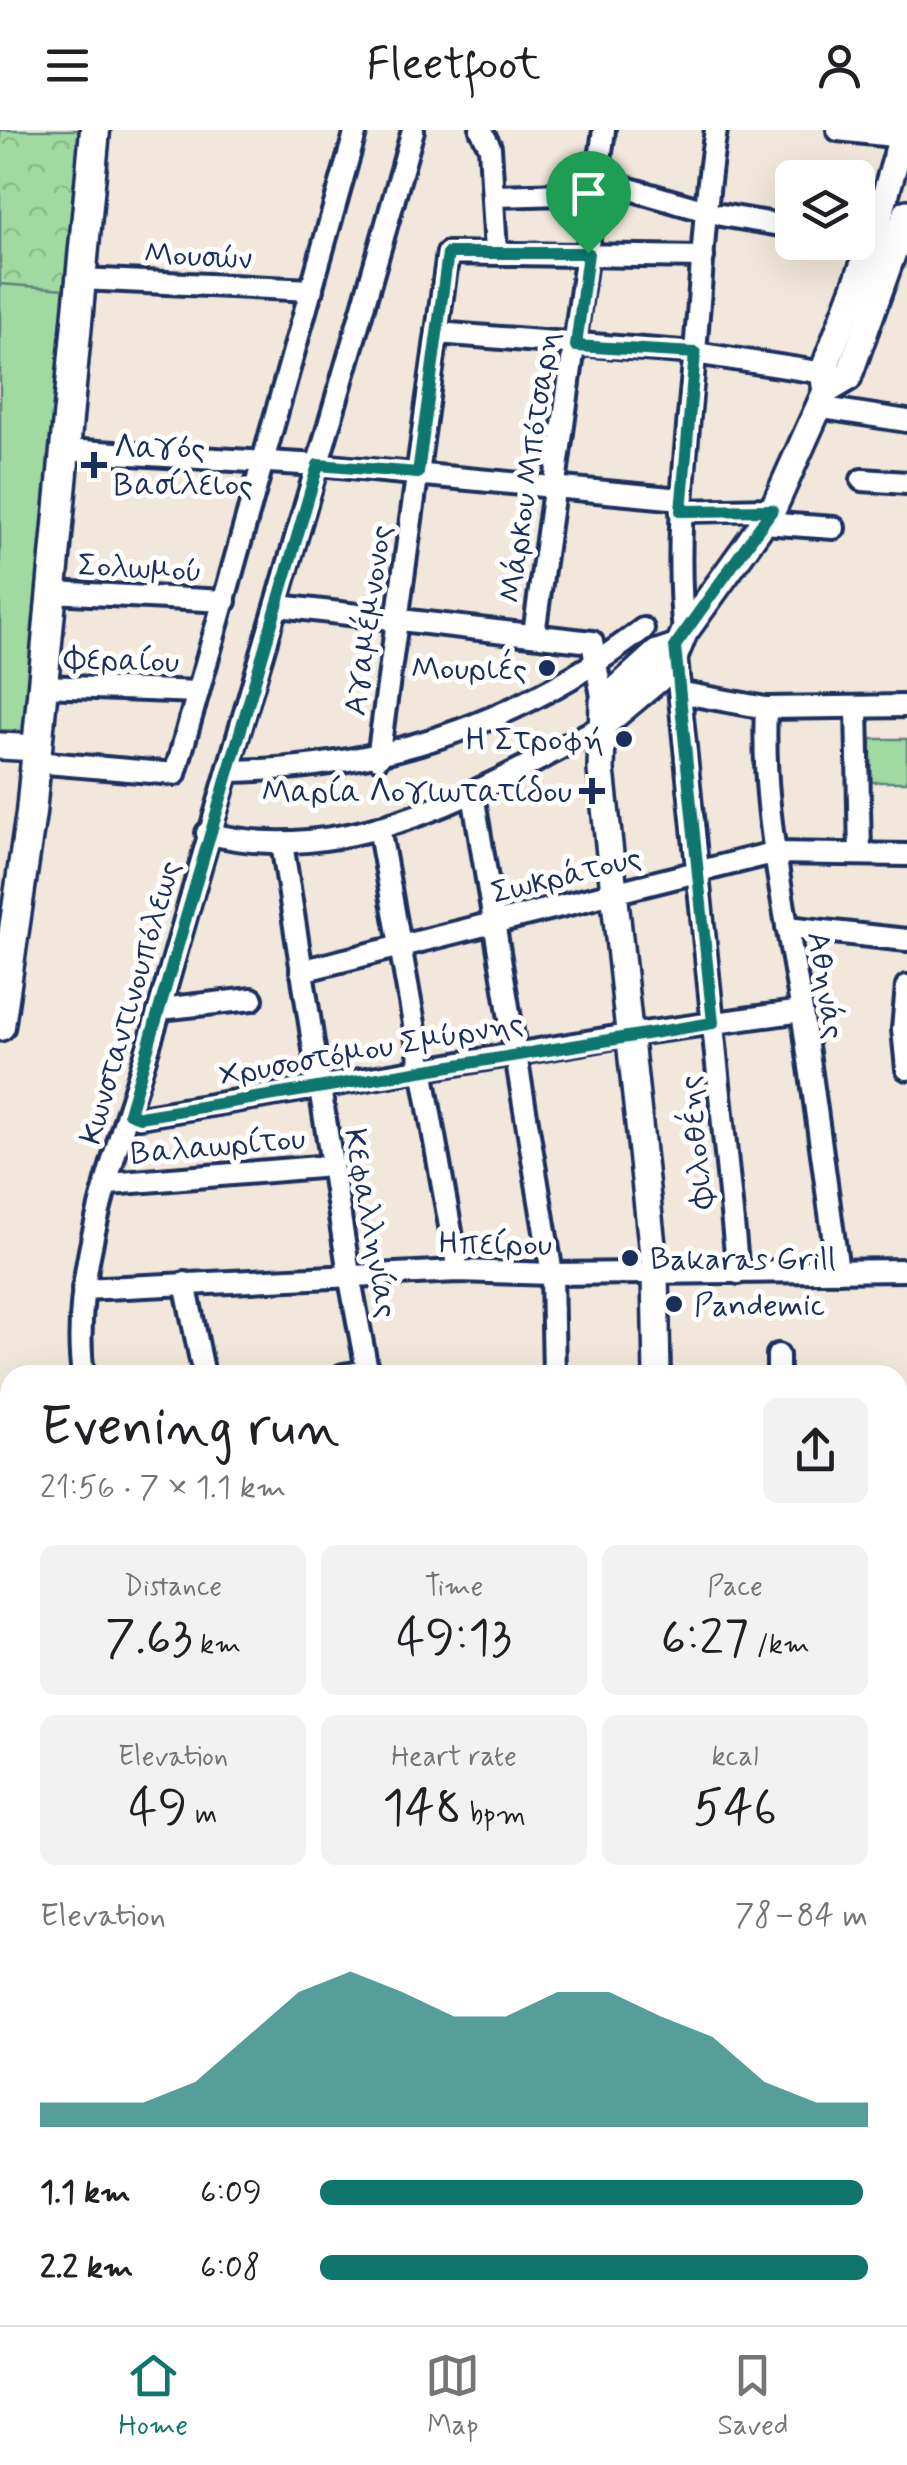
<!DOCTYPE html>
<html lang="en">
<head>
<meta charset="utf-8">
<style>
	body { margin:0; font-family:Mynerve,sans-serif; background:#f2f2f2; color:#202124; height:100vh; display:flex; flex-direction:column; font-size:38px; white-space:nowrap }
	* { box-sizing:border-box; margin:0 }
	p { font-size:32px; color:#757577 }
	.icon { flex:none; width:55px; height:55px; fill:none; stroke:currentColor; stroke-width:2; stroke-linecap:round; stroke-linejoin:round }
	.map { position:relative; flex:1; overflow:hidden }
	.drawer { position:absolute; left:0px; top:1235px; width:908px; height:960px; display:flex; flex-direction:column; background:#fff; border-radius:30px 30px 0 0; box-shadow:0 10px 40px #0002 }
	.drawer>* { flex:none }
	.fabs { position:absolute; left:775px; top:30px; display:grid; gap:20px }
	.fabs a { display:grid; place-items:center; width:100px; height:100px; border-radius:15px; background:#fff; box-shadow:0 10px 40px #0002; font-size:50px }
	.pin { position:absolute; display:grid; place-items:center; width:85px; height:85px; color:#fff; margin:-102px -42px; border-radius:50% 50% 50% 0; rotate:-45deg; box-shadow:0 0 10px #0007 }
	.pin .icon { rotate:45deg }
	.round { display:grid; place-items:center; flex:none; width:105px; height:105px; border-radius:15px; background:#f2f2f2 }
	.overview { display:flex; align-items:center; justify-content:space-between; height:170px; padding:0 40px }
	h1 { font-size:55px; font-weight:600; line-height:75px }
	.stats { display:grid; grid-template-columns:repeat(3,1fr); gap:15px; height:170px; padding:10px 40px }
	.stats div { display:grid; align-content:center; border-radius:15px; background:#f2f2f2; text-align:center }
	.stats b { font-size:50px; font-weight:600 }
	.stats small { font-size:28px; font-weight:400 }
	.stats p { font-size:28px }
	.chart { height:280px; padding:20px 40px }
	.chart p { display:flex; justify-content:space-between }
	.chart svg { width:100%; height:180px; margin-top:10px; fill:#0f766e; opacity:.7 }
	ul { padding:0 40px; list-style:none; font-size:32px }
	li { display:grid; grid-template-columns:160px 120px 1fr; align-items:center; height:75px }
	li i { height:25px; border-radius:12px; background:#0f766e }
	header { display:flex; justify-content:space-between; align-items:center; height:130px; padding:0 40px; background:#fff; font-size:45px; font-weight:600 }
	.tabs { display:flex; justify-content:space-around; align-items:center; height:140px; border-top:2px solid #e0e0e0; background:#fff; font-size:28px; color:#757577 }
	.tabs a { display:grid; justify-items:center; gap:5px }
	.tabs .active { color:#0f766e }
	.map>svg:first-child { display:block }
</style>
</head>
<body>
<header><svg class="icon" aria-label="menu" viewBox="0 0 24 24"><path d="M4 6h16M4 12h16M4 18h16"/></svg>Fleetfoot<svg class="icon" aria-label="person" viewBox="0 0 24 24"><circle cx="12" cy="8" r="4"/><path d="M4 21q1-7 8-7t8 7"/></svg></header>
<div class="map">
<svg width="907" height="2195" viewBox="0 0 907 2195">
	<defs>
		<pattern id="forest-crowns" width="20" height="18" patternUnits="userSpaceOnUse" patternTransform="scale(2.5)"><rect width="20" height="18" fill="#a0daa0"/><path d="M2 6a3 3 0 1 1 6 0M12 15a3 3 0 1 1 6 0" fill="none" stroke="#89bb8c"/></pattern>
	</defs>
	<rect width="100%" height="100%" fill="#f1e7da"/>
	<filter id="ink" filterUnits="userSpaceOnUse"><feTurbulence type="fractalNoise" baseFrequency=".01" numOctaves="2"/><feDisplacementMap in="SourceGraphic" scale="20" xChannelSelector="R" yChannelSelector="G"/><feConvolveMatrix kernelMatrix="1 2 1 2 8 2 1 2 1" color-interpolation-filters="sRGB"/></filter>
	<g filter="url(#ink)">
		<g fill="#a0daa0" stroke="#5e847f" stroke-width="2.5">
			<polygon points="0,6 79,8 24,601 0,600"/>
			<rect x="871" y="609" width="36" height="43"/>
			<polygon points="0,1273 10,1274 10,1332 0,1331"/>
			<polygon points="0,1456 10,1457 9,1528 0,1527"/>
		</g>
		<polygon fill="url(#forest-crowns)" stroke="#5e847f" stroke-width="2.5" points="0,0 79,0 65,159 0,154"/>
		<g fill="none" stroke-linecap="round" stroke-linejoin="round">
			<g stroke="#1b2f5e" stroke-width="22">
				<polyline id="pedestrian" points="6,1961 10,1999"/>
			</g>
			<g stroke="#1b2f5e" stroke-width="28">
				<g id="minor">
					<polyline points="481,0 490,17 496,122"/>
					<polyline points="838,0 902,7"/>
					<polyline points="595,49 703,80"/>
					<polyline points="495,66 596,63"/>
					<polyline points="721,85 792,97"/>
					<polyline points="81,149 312,160"/>
					<polyline points="437,203 695,223 837,245"/>
					<polyline points="817,277 907,291"/>
					<polyline points="65,320 318,335 681,369"/>
					<polyline points="862,350 907,353"/>
					<polyline points="681,381 773,379"/>
					<polyline points="763,393 834,398"/>
					<polyline points="52,462 225,471"/>
					<polyline points="279,476 592,512 603,572"/>
					<path d="M684 503C674 408 687 315 695 221 702 146 704 73 716 0"/>
					<polyline points="534,504 604,0"/>
					<polyline points="675,518 738,1143"/>
					<polyline points="43,556 198,562"/>
					<polyline points="683,563 766,578 907,576"/>
					<path d="M766 578C761 683 786 780 802 882 815 968 826 1055 838 1141"/>
					<polyline points="857,578 860,724"/>
					<polyline points="378,628 448,123 703,127"/>
					<polyline points="35,632 175,644 356,0"/>
					<path d="M229 641C383 639 521 593 643 499"/>
					<polyline points="473,664 552,1144 554,1245"/>
					<polyline points="379,697 458,1141"/>
					<path d="M207 703C346 740 484 659 602 596"/>
					<polyline points="282,713 349,1144 368,1245"/>
					<polyline points="787,797 907,810"/>
					<polyline points="301,841 773,723 907,725"/>
					<polyline points="907,856 903,899 907,939"/>
					<polyline points="160,879 252,869"/>
					<polyline points="129,983 140,987 628,905 802,881"/>
					<polyline points="109,1054 331,1036"/>
					<polyline points="185,1153 204,1245"/>
					<polyline points="83,1159 458,1141 552,1144 907,1140"/>
					<polyline points="778,1225 778,1245"/>
					<path d="M83 1245C67 1135 130 986 160 878 242 585 332 294 413 0"/>
					<polyline points="343,1245 368,1241"/>
					<polyline points="907,1385 899,1403 907,1431"/>
					<polyline points="0,1554 10,1613"/>
					<polyline points="0,1784 10,1783"/>
					<polyline points="898,1920 907,1920"/>
					<polyline points="898,2070 907,2070"/>
					<polyline points="0,2151 10,2149"/>
					<polyline points="898,2170 907,2170"/>
					<polyline points="102,2185 104,2195"/>
					<polyline points="162,2185 163,2195"/>
					<polyline points="404,2185 411,2195"/>
					<polyline points="824,2185 824,2195"/>
					<polyline points="287,2195 287,2185"/>
					<polyline points="451,2195 451,2185"/>
					<polyline points="656,2195 656,2185"/>
				</g>
			</g>
			<g stroke="#1b2f5e" stroke-width="32">
				<g id="tertiary">
					<polyline points="826,261 823,242 872,112 904,0"/>
					<polyline points="602,596 669,540 684,503 773,379 826,261 848,248 907,83"/>
					<polyline points="0,616 37,618"/>
					<polyline points="657,1245 655,1143 601,640 603,572 657,523 675,517"/>
				</g>
			</g>
			<g stroke="#1b2f5e" stroke-width="35">
				<g id="secondary">
					<polyline points="0,896 31,683 95,0"/>
					<polyline points="898,1677 907,1676"/>
					<polyline points="0,1963 10,1960"/>
				</g>
			</g>
			<use href="#pedestrian" stroke="#fff" stroke-width="15"/>
			<use href="#minor" stroke="#fff" stroke-width="20"/>
			<use href="#tertiary" stroke="#fff" stroke-width="25"/>
			<use href="#secondary" stroke="#fff" stroke-width="28"/>
		</g>
	</g>
	<g fill="none" stroke-linecap="round" stroke-linejoin="round" filter="url(#ink)">
		<g stroke="#fff" stroke-width="20">
			<polygon id="route" points="448,123 588,123 576,216 695,223 681,381 772,380 675,516 713,893 140,987 129,983 318,335 418,343"/>
		</g>
		<use href="#route" stroke="#0f766e" stroke-width="12"/>
	</g>
	<g fill="#1b2f5e" stroke="#fff" stroke-width="4">
		<path d="M89 320h10v10h10v10h-10v10h-10v-10h-10v-10h10z"/>
		<circle cx="547" cy="538" r="10"/>
		<circle cx="624" cy="609" r="10"/>
		<path d="M587 646h10v10h10v10h-10v10h-10v-10h-10v-10h10z"/>
		<circle cx="630" cy="1128" r="10"/>
		<circle cx="674" cy="1174" r="10"/>
	</g>
	<g text-anchor="middle" stroke-width="10" stroke-linejoin="round" paint-order="stroke">
		<g font-size="32" fill="#1b2f5e" stroke="#fff">
			<text transform="translate(198 125) rotate(3)" y="11">Μουσών</text>
			<text transform="translate(528 337) rotate(-82)" y="11">Μάρκου Μπότσαρη</text>
			<text transform="translate(140 437) rotate(3)" y="11">Σολωμού</text>
			<text transform="translate(367 490) rotate(-82)" y="11">Αγαμέμνονος</text>
			<text transform="translate(122 529) rotate(2)" y="11">Φεραίου</text>
			<text transform="translate(566 744) rotate(-14)" y="11">Σωκράτους</text>
			<text transform="translate(827 855) rotate(81)" y="11">Αθηνάς</text>
			<text transform="translate(129 872) rotate(-74)" y="11">Κωνσταντινουπόλεως</text>
			<text transform="translate(371 918) rotate(-10)" y="11">Χρυσοστόμου Σμύρνης</text>
			<text transform="translate(695 1012) rotate(-96)" y="11">Φιλοθέης</text>
			<text transform="translate(218 1015) rotate(-5)" y="11">Βαλαωρίτου</text>
			<text transform="translate(372 1093) rotate(80)" y="11">Κεφαλληνίας</text>
			<text transform="translate(495 1113) rotate(1)" y="11">Ηπείρου</text>
		</g>
		<g font-size="32" fill="#1b2f5e" stroke="#fff" text-anchor="start">
			<text x="114" y="328">Λαγός<tspan x="114" dy="37">Βασίλειος</tspan></text>
			<text x="527" y="549" text-anchor="end">Μουριές</text>
			<text x="604" y="620" text-anchor="end">Η Στροφή</text>
			<text x="572" y="672" text-anchor="end">Μαρία Λογιωτατίδου</text>
			<text x="650" y="1139">Bakaras Grill</text>
			<text x="694" y="1185">Pandemic</text>
		</g>
	</g>
</svg>
<div class="fabs">
<a><svg class="icon" aria-label="layers" viewBox="0 0 24 24"><path d="M12 4l9 5-9 5-9-5zM3 14l9 5 9-5"/></svg></a>
</div>
<div class="pin" style="left:588px;top:123px;background:#1e9e55"><svg class="icon" aria-label="arrive" viewBox="0 0 24 24"><path d="M6 21V4h12l-3 4 3 4H6"/></svg></div>
<section class="drawer">
<div class="overview"><div><h1>Evening run</h1><p>21:56 · 7 × 1.1 km</p></div><a class="round"><svg class="icon" aria-label="share" viewBox="0 0 24 24"><path d="M12 15V3M7 8l5-5 5 5M5 13v7h14v-7"/></svg></a></div>
<div class="stats">
<div><p>Distance</p><b>7.63<small> km</small></b></div>
<div><p>Time</p><b>49:13</b></div>
<div><p>Pace</p><b>6:27<small> /km</small></b></div>
</div>
<div class="stats">
<div><p>Elevation</p><b>49<small> m</small></b></div>
<div><p>Heart rate</p><b>148<small> bpm</small></b></div>
<div><p>kcal</p><b>546</b></div>
</div>
<div class="chart"><p><span>Elevation</span>78–84 m</p>
<svg viewBox="0 0 160 44" preserveAspectRatio="none"><path d="M0 44V38L10 38L20 38L30 33L40 22L50 11L60 6L70 11L80 17L90 17L100 11L110 11L120 17L130 22L140 33L150 38L160 38V44z"/></svg>
</div>
<ul>
<li><b>1.1 km</b>6:09<i style="width:99%"></i></li>
<li><b>2.2 km</b>6:08<i style="width:100%"></i></li>
</ul>
</section>
</div>
<nav class="tabs">
<a class="active"><svg class="icon" aria-label="home" viewBox="0 0 24 24"><path d="M3 11l9-7 9 7M6 9v11h12V9"/></svg>Home</a>
<a><svg class="icon" aria-label="map" viewBox="0 0 24 24"><path d="M3 6l6-2 6 2 6-2v14l-6 2-6-2-6 2zM9 4v14M15 6v14"/></svg>Map</a>
<a><svg class="icon" aria-label="saved" viewBox="0 0 24 24"><path d="M7 4h10v16l-5-4-5 4z"/></svg>Saved</a>
</nav>
</body>
</html>
